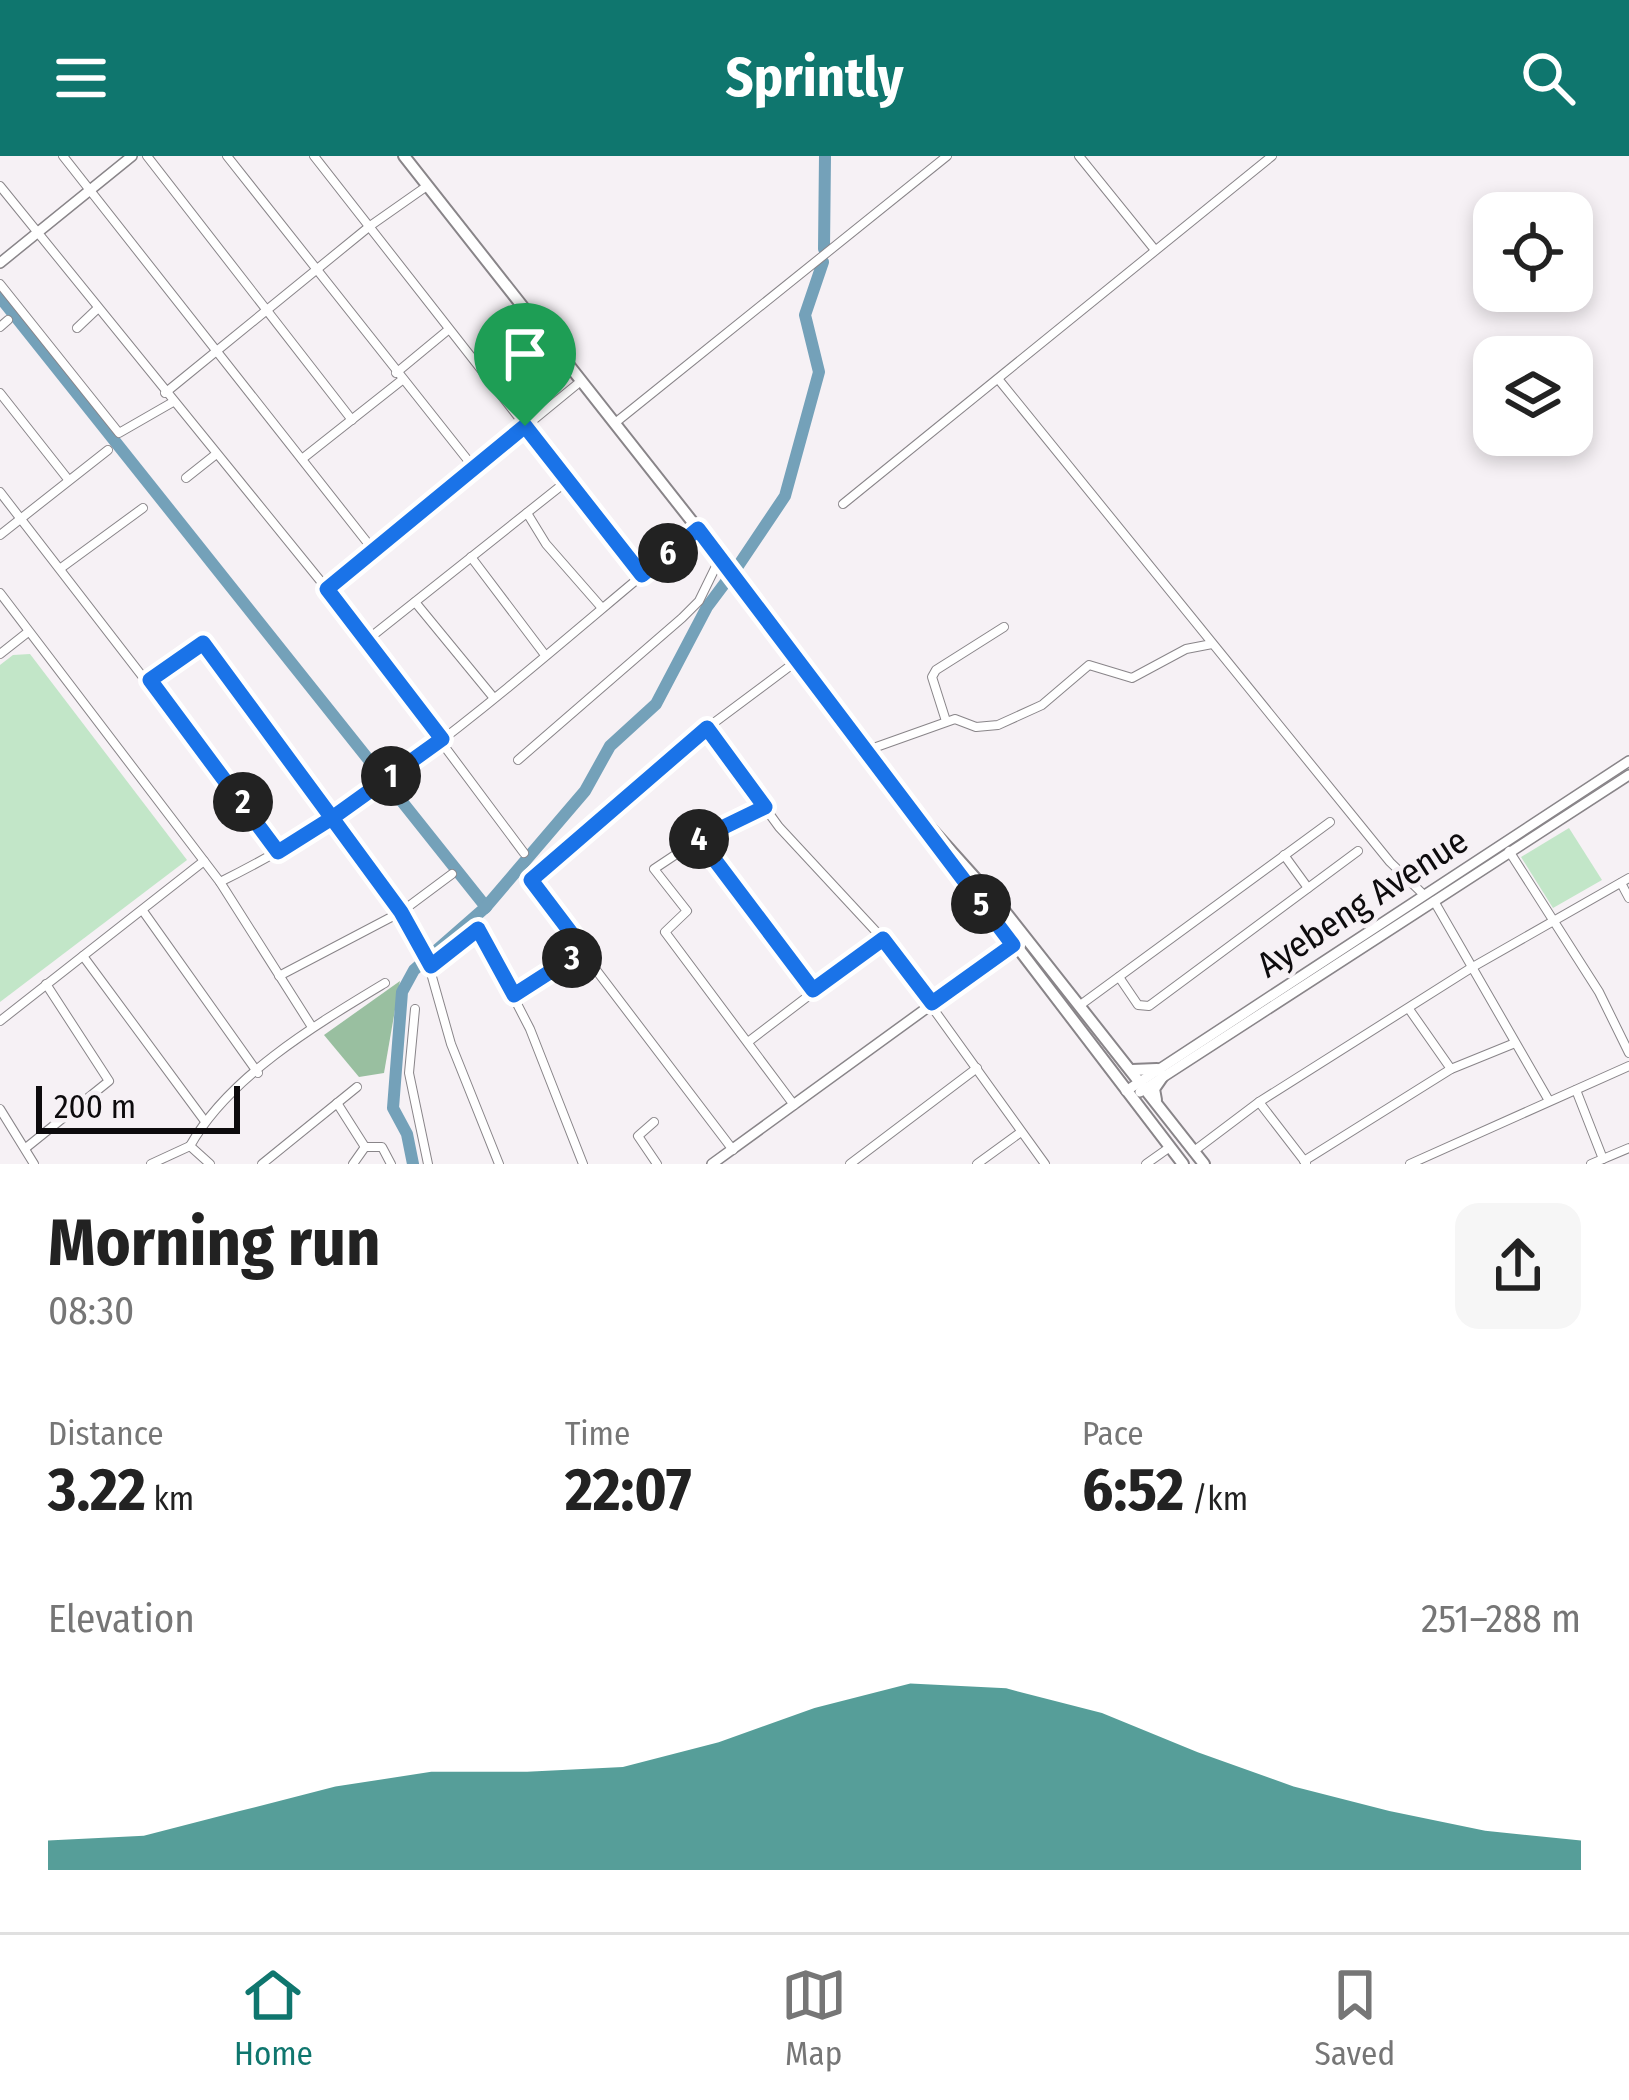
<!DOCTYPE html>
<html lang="en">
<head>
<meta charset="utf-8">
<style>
	body { margin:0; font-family:"Fira Sans Condensed",sans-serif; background:#f6f6f6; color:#222; height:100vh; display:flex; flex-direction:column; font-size:45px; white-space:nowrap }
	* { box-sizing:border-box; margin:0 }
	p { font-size:39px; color:#767676 }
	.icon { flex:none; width:66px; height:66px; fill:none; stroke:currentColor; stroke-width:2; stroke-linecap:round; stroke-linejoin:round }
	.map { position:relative; height:1008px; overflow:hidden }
	.side { display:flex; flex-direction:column; background:#fff; flex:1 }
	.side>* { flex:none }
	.controls { position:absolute; left:1473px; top:36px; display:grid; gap:24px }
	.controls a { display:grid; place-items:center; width:120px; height:120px; border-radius:24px; background:#fff; box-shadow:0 6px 18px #0003; font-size:60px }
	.scale { position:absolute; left:36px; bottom:30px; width:204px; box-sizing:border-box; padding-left:12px; border:6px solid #0d0b0d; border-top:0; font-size:33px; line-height:42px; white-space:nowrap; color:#0d0b0d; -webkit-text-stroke:9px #f6f1f5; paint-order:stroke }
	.pin { position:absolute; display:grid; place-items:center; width:102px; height:102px; color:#fff; margin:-123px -51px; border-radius:50% 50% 50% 0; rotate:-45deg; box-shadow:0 0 12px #0007 }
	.pin .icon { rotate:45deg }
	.km { position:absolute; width:60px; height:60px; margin:-30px; border-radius:50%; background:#222; color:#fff; font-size:33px; line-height:60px; text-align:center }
	.round { display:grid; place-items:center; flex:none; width:126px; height:126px; border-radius:24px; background:#f6f6f6 }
	.overview { display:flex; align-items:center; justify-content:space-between; height:204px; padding:0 48px }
	h1 { font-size:66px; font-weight:700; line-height:90px }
	.figures { display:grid; grid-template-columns:repeat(3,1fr); gap:18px; height:204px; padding:12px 48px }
	.figures div { display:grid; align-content:center }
	.figures b { font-size:60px; font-weight:700 }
	.figures small { font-size:33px; font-weight:400 }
	.figures p { font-size:33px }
	.chart { height:336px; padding:24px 48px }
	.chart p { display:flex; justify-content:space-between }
	.chart svg { width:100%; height:216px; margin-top:12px; fill:#0f766e; opacity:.7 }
	header { display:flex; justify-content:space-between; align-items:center; height:156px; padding:0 48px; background:#0f766e; color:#fff; font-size:54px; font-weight:700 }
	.tabs { display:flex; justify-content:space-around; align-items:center; height:168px; border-top:3px solid #e0e0e0; background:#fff; font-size:33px; color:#767676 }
	.tabs a { display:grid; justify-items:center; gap:6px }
	.tabs .active { color:#0f766e }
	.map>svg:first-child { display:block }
</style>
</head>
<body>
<header><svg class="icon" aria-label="menu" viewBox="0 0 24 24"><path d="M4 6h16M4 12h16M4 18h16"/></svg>Sprintly<svg class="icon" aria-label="search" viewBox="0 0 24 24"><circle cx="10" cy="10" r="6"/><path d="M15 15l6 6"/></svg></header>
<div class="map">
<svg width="1629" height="1008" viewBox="0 0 1629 1008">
	<rect width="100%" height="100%" fill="#f6f1f5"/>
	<g fill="#c2e6c8">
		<polygon points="30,498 187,704 0,846 0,509 13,499"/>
		<polygon points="1569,672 1602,724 1553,752 1521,701"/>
	</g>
	<polygon fill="#99bfa0" points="400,825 384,917 359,921 324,879"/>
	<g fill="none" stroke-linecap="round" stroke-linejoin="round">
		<g stroke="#74a1b9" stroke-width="12">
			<polyline points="824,93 825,0"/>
			<polyline points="0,141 486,751 414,814 402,836 393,952 407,978 413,1008"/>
			<polyline points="736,413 785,340 819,216 805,159 823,106"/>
			<polyline points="485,752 585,635 610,590 656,548 707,451 728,423"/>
		</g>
		<g stroke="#898589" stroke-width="10">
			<g id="minor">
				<polyline points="63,0 374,395"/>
				<polyline points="147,0 352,264"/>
				<polyline points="227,0 474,312"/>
				<polyline points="314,0 642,419"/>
				<polyline points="1079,0 1155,94"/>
				<polyline points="0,30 327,433 524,697"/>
				<polyline points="0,128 119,277 173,246"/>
				<polyline points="0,171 8,164"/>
				<polyline points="77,172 96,154"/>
				<polyline points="396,217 448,174"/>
				<polyline points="999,224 1390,706 1424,739"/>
				<polyline points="0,237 67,322"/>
				<polyline points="165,237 370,70 427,30"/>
				<polyline points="615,267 947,0"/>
				<polyline points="302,303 402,224"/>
				<polyline points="186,322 215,299"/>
				<polyline points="0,336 278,696"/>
				<polyline points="843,348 1272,0"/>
				<polyline points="527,357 546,388 602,452"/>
				<polyline points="0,379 108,294"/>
				<polyline points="471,401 545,499"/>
				<polyline points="61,412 143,352"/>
				<polyline points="327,433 581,225"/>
				<polyline points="0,437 220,726 312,871"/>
				<polyline points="415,446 493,541"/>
				<polyline points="367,484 567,325"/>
				<polyline points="0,498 28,476"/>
				<polyline points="150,524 203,487 425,796 451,888 499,1008"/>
				<polyline points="946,565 932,521 936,514 1004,471"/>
				<polyline points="707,572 779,671 883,783 1045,1008"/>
				<polyline points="865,595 955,563 976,571 998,569 1042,549 1089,509 1132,522 1186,493 1212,488"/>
				<polyline points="518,604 682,462 699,445 720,402"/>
				<polyline points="765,652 699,683 654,713 687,755 665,776 794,949"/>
				<polyline points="699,683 813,834"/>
				<polyline points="1509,695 1599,836 1629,897"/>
				<polyline points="1284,699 1308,732"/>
				<path d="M220 726C398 639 545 497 698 373"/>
				<polyline points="1621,727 1629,742"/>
				<polyline points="1434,745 1548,943"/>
				<polyline points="143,755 258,917"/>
				<polyline points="83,800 204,964"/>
				<polyline points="431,810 479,774 530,873 583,1008"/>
				<polyline points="279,820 401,756 452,718"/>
				<polyline points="1119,821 1138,849 1149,850 1358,695"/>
				<polyline points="514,839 584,794"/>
				<polyline points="1079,850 1330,666"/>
				<polyline points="415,853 409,917 428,1008"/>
				<polyline points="1409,853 1451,913"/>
				<polyline points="0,865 204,705"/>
				<polyline points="748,886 883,783"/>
				<polyline points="1576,934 1603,1003"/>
				<polyline points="1259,946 1306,1007"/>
				<polyline points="337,947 365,991 353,1008"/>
				<polyline points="0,953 34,1008"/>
				<polyline points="654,966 638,980 657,1008"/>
				<path d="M190 990C229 920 317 868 385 827"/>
				<polyline points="190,990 210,1008"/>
				<polyline points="27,991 109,925 46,828"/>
				<polyline points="365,991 382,991 391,1008"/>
				<polyline points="733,994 530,727 707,572 798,504"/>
				<polyline points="1194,995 1259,946 1471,812 1629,722"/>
				<polyline points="1304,1005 1451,913 1515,887"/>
				<polyline points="151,1008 190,990"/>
				<polyline points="262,1008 357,931"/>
				<polyline points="850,1008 977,912"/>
				<polyline points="977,1008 1021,976"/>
				<polyline points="1146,1008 1170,991"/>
				<polyline points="1410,1008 1629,910"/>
				<polyline points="1591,1008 1629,992"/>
			</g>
		</g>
		<g stroke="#898589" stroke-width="12">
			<g id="tertiary">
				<polyline points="0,107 132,0"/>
				<polyline points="1126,935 1629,605"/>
				<polyline points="1140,936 1629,619"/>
				<polyline points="712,1008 1019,785"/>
			</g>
		</g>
		<g stroke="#898589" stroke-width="14">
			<g id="secondary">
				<polyline points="404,0 698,373 1183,1008"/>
				<polyline points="925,666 1003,753 1204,1008"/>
				<polyline points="1132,914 1157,913"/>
				<polyline points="1156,944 1154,933 1163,920"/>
			</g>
		</g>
		<use href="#minor" stroke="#fff" stroke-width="8"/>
		<use href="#tertiary" stroke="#fff" stroke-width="9"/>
		<use href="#secondary" stroke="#fff" stroke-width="10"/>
	</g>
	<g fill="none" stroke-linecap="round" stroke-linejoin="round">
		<g stroke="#fff" stroke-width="24">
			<polyline id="route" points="525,270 327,433 442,583 332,662 203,487 150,524 278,696 332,662 401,756 431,810 478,773 514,839 584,794 531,724 707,572 765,651 699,683 813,834 883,783 932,847 1013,789 698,373 642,419 525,270"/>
		</g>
		<use href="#route" stroke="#1a73e8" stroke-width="15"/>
	</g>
	<g text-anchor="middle" stroke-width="9" stroke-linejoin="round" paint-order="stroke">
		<g font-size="36" fill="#0d0b0d" stroke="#f6f1f5">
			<text transform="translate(1362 746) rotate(-33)" y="13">Ayebeng Avenue</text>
		</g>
	</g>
</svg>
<div class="controls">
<a><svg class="icon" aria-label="locate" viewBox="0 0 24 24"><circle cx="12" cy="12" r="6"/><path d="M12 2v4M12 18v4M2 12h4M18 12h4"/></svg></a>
<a><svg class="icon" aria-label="layers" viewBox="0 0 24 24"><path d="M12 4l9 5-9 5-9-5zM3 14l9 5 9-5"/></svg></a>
</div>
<div class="scale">200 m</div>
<div class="pin" style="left:525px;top:270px;background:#1e9e55"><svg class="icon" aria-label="arrive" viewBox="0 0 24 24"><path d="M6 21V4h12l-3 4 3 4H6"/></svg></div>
<b class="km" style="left:391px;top:620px">1</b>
<b class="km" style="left:243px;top:646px">2</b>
<b class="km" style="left:572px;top:802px">3</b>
<b class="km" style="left:699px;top:683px">4</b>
<b class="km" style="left:981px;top:748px">5</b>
<b class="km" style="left:668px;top:397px">6</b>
</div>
<section class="side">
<div class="overview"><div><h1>Morning run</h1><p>08:30</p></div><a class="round"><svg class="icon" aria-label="share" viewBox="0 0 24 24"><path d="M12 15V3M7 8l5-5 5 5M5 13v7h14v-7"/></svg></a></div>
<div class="figures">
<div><p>Distance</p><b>3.22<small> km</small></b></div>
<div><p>Time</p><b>22:07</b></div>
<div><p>Pace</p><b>6:52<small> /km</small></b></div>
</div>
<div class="chart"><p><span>Elevation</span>251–288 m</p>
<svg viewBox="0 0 160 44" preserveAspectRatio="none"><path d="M0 44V38L10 37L20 32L30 27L40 24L50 24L60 23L70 18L80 11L90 6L100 7L110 12L120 20L130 27L140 32L150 36L160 38V44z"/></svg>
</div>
</section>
<nav class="tabs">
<a class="active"><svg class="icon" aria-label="home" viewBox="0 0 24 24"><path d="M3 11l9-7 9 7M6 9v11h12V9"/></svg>Home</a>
<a><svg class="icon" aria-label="map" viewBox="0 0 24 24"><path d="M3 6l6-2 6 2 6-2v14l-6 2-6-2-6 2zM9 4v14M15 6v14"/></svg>Map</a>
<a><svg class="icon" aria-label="saved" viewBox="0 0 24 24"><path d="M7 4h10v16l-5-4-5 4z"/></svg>Saved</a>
</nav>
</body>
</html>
